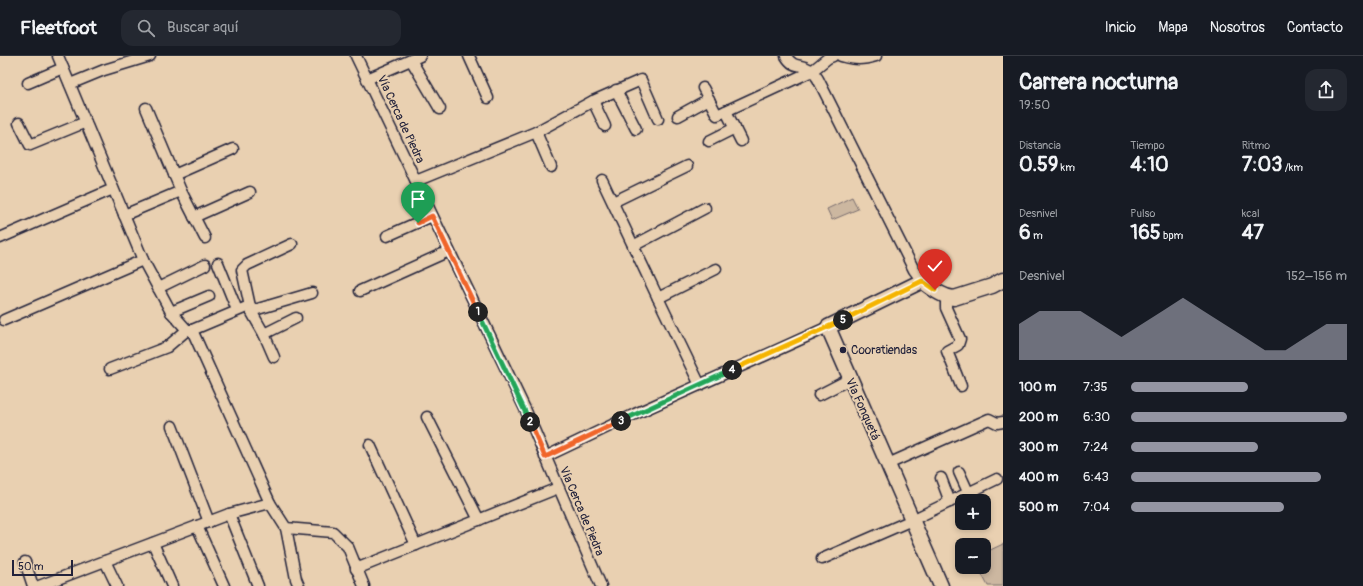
<!DOCTYPE html>
<html lang="es">
<head>
<meta charset="utf-8">
<style>
	body { margin:0; font-family:Pangolin,sans-serif; background:#242831; color:#f1f3f6; height:100vh; display:flex; flex-direction:column; font-size:15px; white-space:nowrap }
	* { box-sizing:border-box; margin:0 }
	p { font-size:13px; color:#9ea1a6 }
	.icon { flex:none; width:22px; height:22px; fill:none; stroke:currentColor; stroke-width:2; stroke-linecap:round; stroke-linejoin:round }
	.map { position:relative; flex:1; overflow:hidden }
	.sheet { display:flex; flex-direction:column; background:#171b24; width:360px }
	.sheet>* { flex:none }
	.controls { position:absolute; left:955px; top:438px; display:grid; gap:8px }
	.controls a { display:grid; place-items:center; width:36px; height:36px; border-radius:8px; background:#171b24; box-shadow:0 2px 6px #0003; font-size:20px }
	.scale { position:absolute; left:12px; bottom:10px; width:61px; box-sizing:border-box; padding-left:4px; border:2px solid #22223b; border-top:0; font-size:11px; line-height:14px; white-space:nowrap; color:#22223b; -webkit-text-stroke:3px #e9d0b1; paint-order:stroke }
	.pin { position:absolute; display:grid; place-items:center; width:34px; height:34px; color:#fff; margin:-41px -17px; border-radius:50% 50% 50% 0; rotate:-45deg; box-shadow:0 0 4px #0007 }
	.pin .icon { rotate:45deg }
	.km { position:absolute; width:20px; height:20px; margin:-10px; border-radius:50%; background:#222; color:#fff; font-size:11px; line-height:20px; text-align:center }
	.round { display:grid; place-items:center; flex:none; width:42px; height:42px; border-radius:12px; background:#242831 }
	.headline { display:flex; align-items:center; justify-content:space-between; height:68px; padding:0 16px }
	h1 { font-size:22px; font-weight:800; line-height:30px }
	.metrics { display:grid; grid-template-columns:repeat(3,1fr); gap:6px; height:68px; padding:4px 16px }
	.metrics div { display:grid; align-content:center }
	.metrics b { font-size:20px; font-weight:800 }
	.metrics small { font-size:11px; font-weight:400 }
	.metrics p { font-size:11px }
	.chart { height:112px; padding:8px 16px }
	.chart p { display:flex; justify-content:space-between }
	.chart svg { width:100%; height:72px; margin-top:4px; fill:#9495a2; opacity:.7 }
	ul { padding:0 16px; list-style:none; font-size:13px }
	li { display:grid; grid-template-columns:64px 48px 1fr; align-items:center; height:30px }
	li i { height:10px; border-radius:5px; background:#9495a2 }
	header { display:flex; align-items:center; gap:24px; box-sizing:border-box; height:56px; padding:0 20px; background:#171b24; border-bottom:1px solid #363941 }
	header strong { font-size:19px }
	nav { display:flex; gap:22px; margin-inline-start:auto; font-size:14px }
	.search { width:280px; height:36px; background:#242831; display:flex; align-items:center; gap:10px; box-sizing:border-box; padding:0 14px; border-radius:12px; color:#9ea1a6; font-size:15px }
	main { display:flex; flex:1; min-height:0 }
	.map>svg:first-child { display:block }
</style>
</head>
<body>
<header>
<strong>Fleetfoot</strong>
<div class="search"><svg class="icon" aria-label="search" viewBox="0 0 24 24"><circle cx="10" cy="10" r="6"/><path d="M15 15l6 6"/></svg>Buscar aquí</div>
<nav><a>Inicio</a><a>Mapa</a><a>Nosotros</a><a>Contacto</a></nav>
</header>
<main>
<div class="map">
<svg width="1003" height="530" viewBox="0 0 1003 530">
	<rect width="100%" height="100%" fill="#e9d0b1"/>
	<filter id="ink" filterUnits="userSpaceOnUse"><feTurbulence type="fractalNoise" baseFrequency=".025" numOctaves="2"/><feDisplacementMap in="SourceGraphic" scale="8" xChannelSelector="R" yChannelSelector="G"/><feConvolveMatrix kernelMatrix="1 2 1 2 8 2 1 2 1" color-interpolation-filters="sRGB"/></filter>
	<g filter="url(#ink)">
		<g fill="#ccb7a0" stroke="#776c6e">
			<polygon points="852,141 858,153 832,164 827,153"/>
			<polygon points="1003,488 1003,530 988,530 978,511 984,511 984,497"/>
		</g>
		<g fill="none" stroke-linecap="round" stroke-linejoin="round">
			<g stroke="#22223b" stroke-width="13">
				<g id="street">
					<polyline points="58,0 143,204 171,256 187,274 192,274 270,447 286,472 333,476 348,491 364,530"/>
					<polyline points="356,0 526,355 601,530"/>
					<polyline points="469,0 488,42"/>
					<path d="M786 0C794 13 799 7 809 13 813 15 816 20 818 23L914 214 922 225"/>
					<path d="M841 0C856 4 862 4 876 0"/>
					<polyline points="411,4 440,53"/>
					<polyline points="367,23 420,0"/>
					<polyline points="28,27 63,12"/>
					<polyline points="70,28 104,14 150,0"/>
					<polyline points="703,32 717,59 812,15 828,2 833,0"/>
					<polyline points="616,34 636,73"/>
					<polyline points="593,45 605,70"/>
					<polyline points="146,52 181,135 205,182"/>
					<polyline points="726,55 741,85"/>
					<polyline points="678,60 709,43"/>
					<polyline points="19,67 30,89 86,66"/>
					<polyline points="536,76 551,111"/>
					<polyline points="709,85 735,72"/>
					<polyline points="174,119 233,93"/>
					<polyline points="602,124 658,242 700,329"/>
					<polyline points="416,125 536,76 593,45 641,24 658,63"/>
					<polyline points="613,146 687,110"/>
					<polyline points="124,159 181,135"/>
					<polyline points="194,161 250,136"/>
					<polyline points="387,180 432,160"/>
					<polyline points="0,182 113,133"/>
					<polyline points="633,190 705,152"/>
					<polyline points="218,207 237,254"/>
					<polyline points="158,232 205,209"/>
					<polyline points="360,235 449,195"/>
					<polyline points="949,241 946,247 946,252 960,283 958,289 947,295 961,330"/>
					<polyline points="658,242 716,213"/>
					<polyline points="251,255 312,237"/>
					<polyline points="171,256 209,240"/>
					<polyline points="4,264 143,204"/>
					<polyline points="192,274 249,250"/>
					<polyline points="264,278 296,262"/>
					<polyline points="274,301 264,278 251,255 242,214 247,209 292,188"/>
					<polyline points="110,313 167,291 187,274"/>
					<polyline points="819,339 850,323"/>
					<polyline points="427,361 479,464"/>
					<polyline points="172,370 209,466"/>
					<polyline points="370,389 416,489"/>
					<polyline points="545,401 635,358 828,271"/>
					<polyline points="888,408 989,363 997,367 1003,366"/>
					<polyline points="959,416 969,438"/>
					<polyline points="941,422 950,446"/>
					<polyline points="229,458 258,530"/>
					<polyline points="197,470 224,530"/>
					<polyline points="286,472 296,523 299,530"/>
					<polyline points="153,487 172,530"/>
					<polyline points="822,503 912,464 997,423"/>
					<polyline points="105,505 117,530"/>
					<polyline points="25,506 33,530"/>
					<polyline points="356,513 558,432"/>
					<polyline points="39,530 229,458 270,447"/>
				</g>
			</g>
			<g stroke="#22223b" stroke-width="17">
				<path id="secondary" d="M941 530 828 271 922 225C932 232 942 241 954 242L992 230 1003 224"/>
			</g>
			<use href="#street" stroke="#e9d0b1" stroke-width="10"/>
			<use href="#secondary" stroke="#e9d0b1" stroke-width="14"/>
		</g>
	</g>
	<g fill="none" stroke-linecap="round" stroke-linejoin="round" filter="url(#ink)">
		<g stroke="#fff" stroke-width="8">
			<polyline id="split-1" points="418,167 432,160 478,256"/>
		</g>
		<g stroke="#fff" stroke-width="8">
			<polyline id="split-2" points="478,256 530,366"/>
		</g>
		<g stroke="#fff" stroke-width="8">
			<polyline id="split-3" points="530,366 545,401 621,365"/>
		</g>
		<g stroke="#fff" stroke-width="8">
			<polyline id="split-4" points="621,365 732,314"/>
		</g>
		<g stroke="#fff" stroke-width="8">
			<polyline id="split-5" points="732,314 843,264"/>
		</g>
		<g stroke="#fff" stroke-width="8">
			<polyline id="split-6" points="843,264 922,225 935,234"/>
		</g>
		<use href="#split-1" stroke="#f0652b" stroke-width="5"/>
		<use href="#split-2" stroke="#22a559" stroke-width="5"/>
		<use href="#split-3" stroke="#f0652b" stroke-width="5"/>
		<use href="#split-4" stroke="#22a559" stroke-width="5"/>
		<use href="#split-5" stroke="#f5b400" stroke-width="5"/>
		<use href="#split-6" stroke="#f5b400" stroke-width="5"/>
	</g>
	<circle fill="#22223b" stroke="#e9d0b1" stroke-width="1.5" cx="843" cy="294" r="4"/>
	<g text-anchor="middle" stroke-width="4" stroke-linejoin="round" paint-order="stroke">
		<g font-size="12" fill="#22223b" stroke="#e9d0b1">
			<text transform="translate(401 63) rotate(65)" y="4">Vía Cerca de Piedra</text>
			<text transform="translate(863 353) rotate(66)" y="4">Vía Fonquetá</text>
			<text transform="translate(582 455) rotate(67)" y="4">Vía Cerca de Piedra</text>
		</g>
		<g font-size="12" fill="#22223b" stroke="#e9d0b1" text-anchor="start">
			<text x="851" y="298">Cooratiendas</text>
		</g>
	</g>
</svg>
<div class="controls">
<a>+</a>
<a>−</a>
</div>
<div class="scale">50 m</div>
<div class="pin" style="left:418px;top:167px;background:#1e9e55"><svg class="icon" aria-label="arrive" viewBox="0 0 24 24"><path d="M6 21V4h12l-3 4 3 4H6"/></svg></div>
<div class="pin" style="left:935px;top:234px;background:#d93025"><svg class="icon" aria-label="check" viewBox="0 0 24 24"><path d="M5 12l5 5 9-10"/></svg></div>
<b class="km" style="left:478px;top:256px">1</b>
<b class="km" style="left:530px;top:366px">2</b>
<b class="km" style="left:621px;top:365px">3</b>
<b class="km" style="left:732px;top:314px">4</b>
<b class="km" style="left:843px;top:264px">5</b>
</div>
<section class="sheet">
<div class="headline"><div><h1>Carrera nocturna</h1><p>19:50</p></div><a class="round"><svg class="icon" aria-label="share" viewBox="0 0 24 24"><path d="M12 15V3M7 8l5-5 5 5M5 13v7h14v-7"/></svg></a></div>
<div class="metrics">
<div><p>Distancia</p><b>0.59<small> km</small></b></div>
<div><p>Tiempo</p><b>4:10</b></div>
<div><p>Ritmo</p><b>7:03<small> /km</small></b></div>
</div>
<div class="metrics">
<div><p>Desnivel</p><b>6<small> m</small></b></div>
<div><p>Pulso</p><b>165<small> bpm</small></b></div>
<div><p>kcal</p><b>47</b></div>
</div>
<div class="chart"><p><span>Desnivel</span>152–156 m</p>
<svg viewBox="0 0 160 44" preserveAspectRatio="none"><path d="M0 44V22L10 14L20 14L30 14L40 22L50 30L60 22L70 14L80 6L90 14L100 22L110 30L120 38L130 38L140 30L150 22L160 22V44z"/></svg>
</div>
<ul>
<li><b>100 m</b>7:35<i style="width:54%"></i></li>
<li><b>200 m</b>6:30<i style="width:100%"></i></li>
<li><b>300 m</b>7:24<i style="width:59%"></i></li>
<li><b>400 m</b>6:43<i style="width:88%"></i></li>
<li><b>500 m</b>7:04<i style="width:71%"></i></li>
</ul>
</section>
</main>
</body>
</html>
